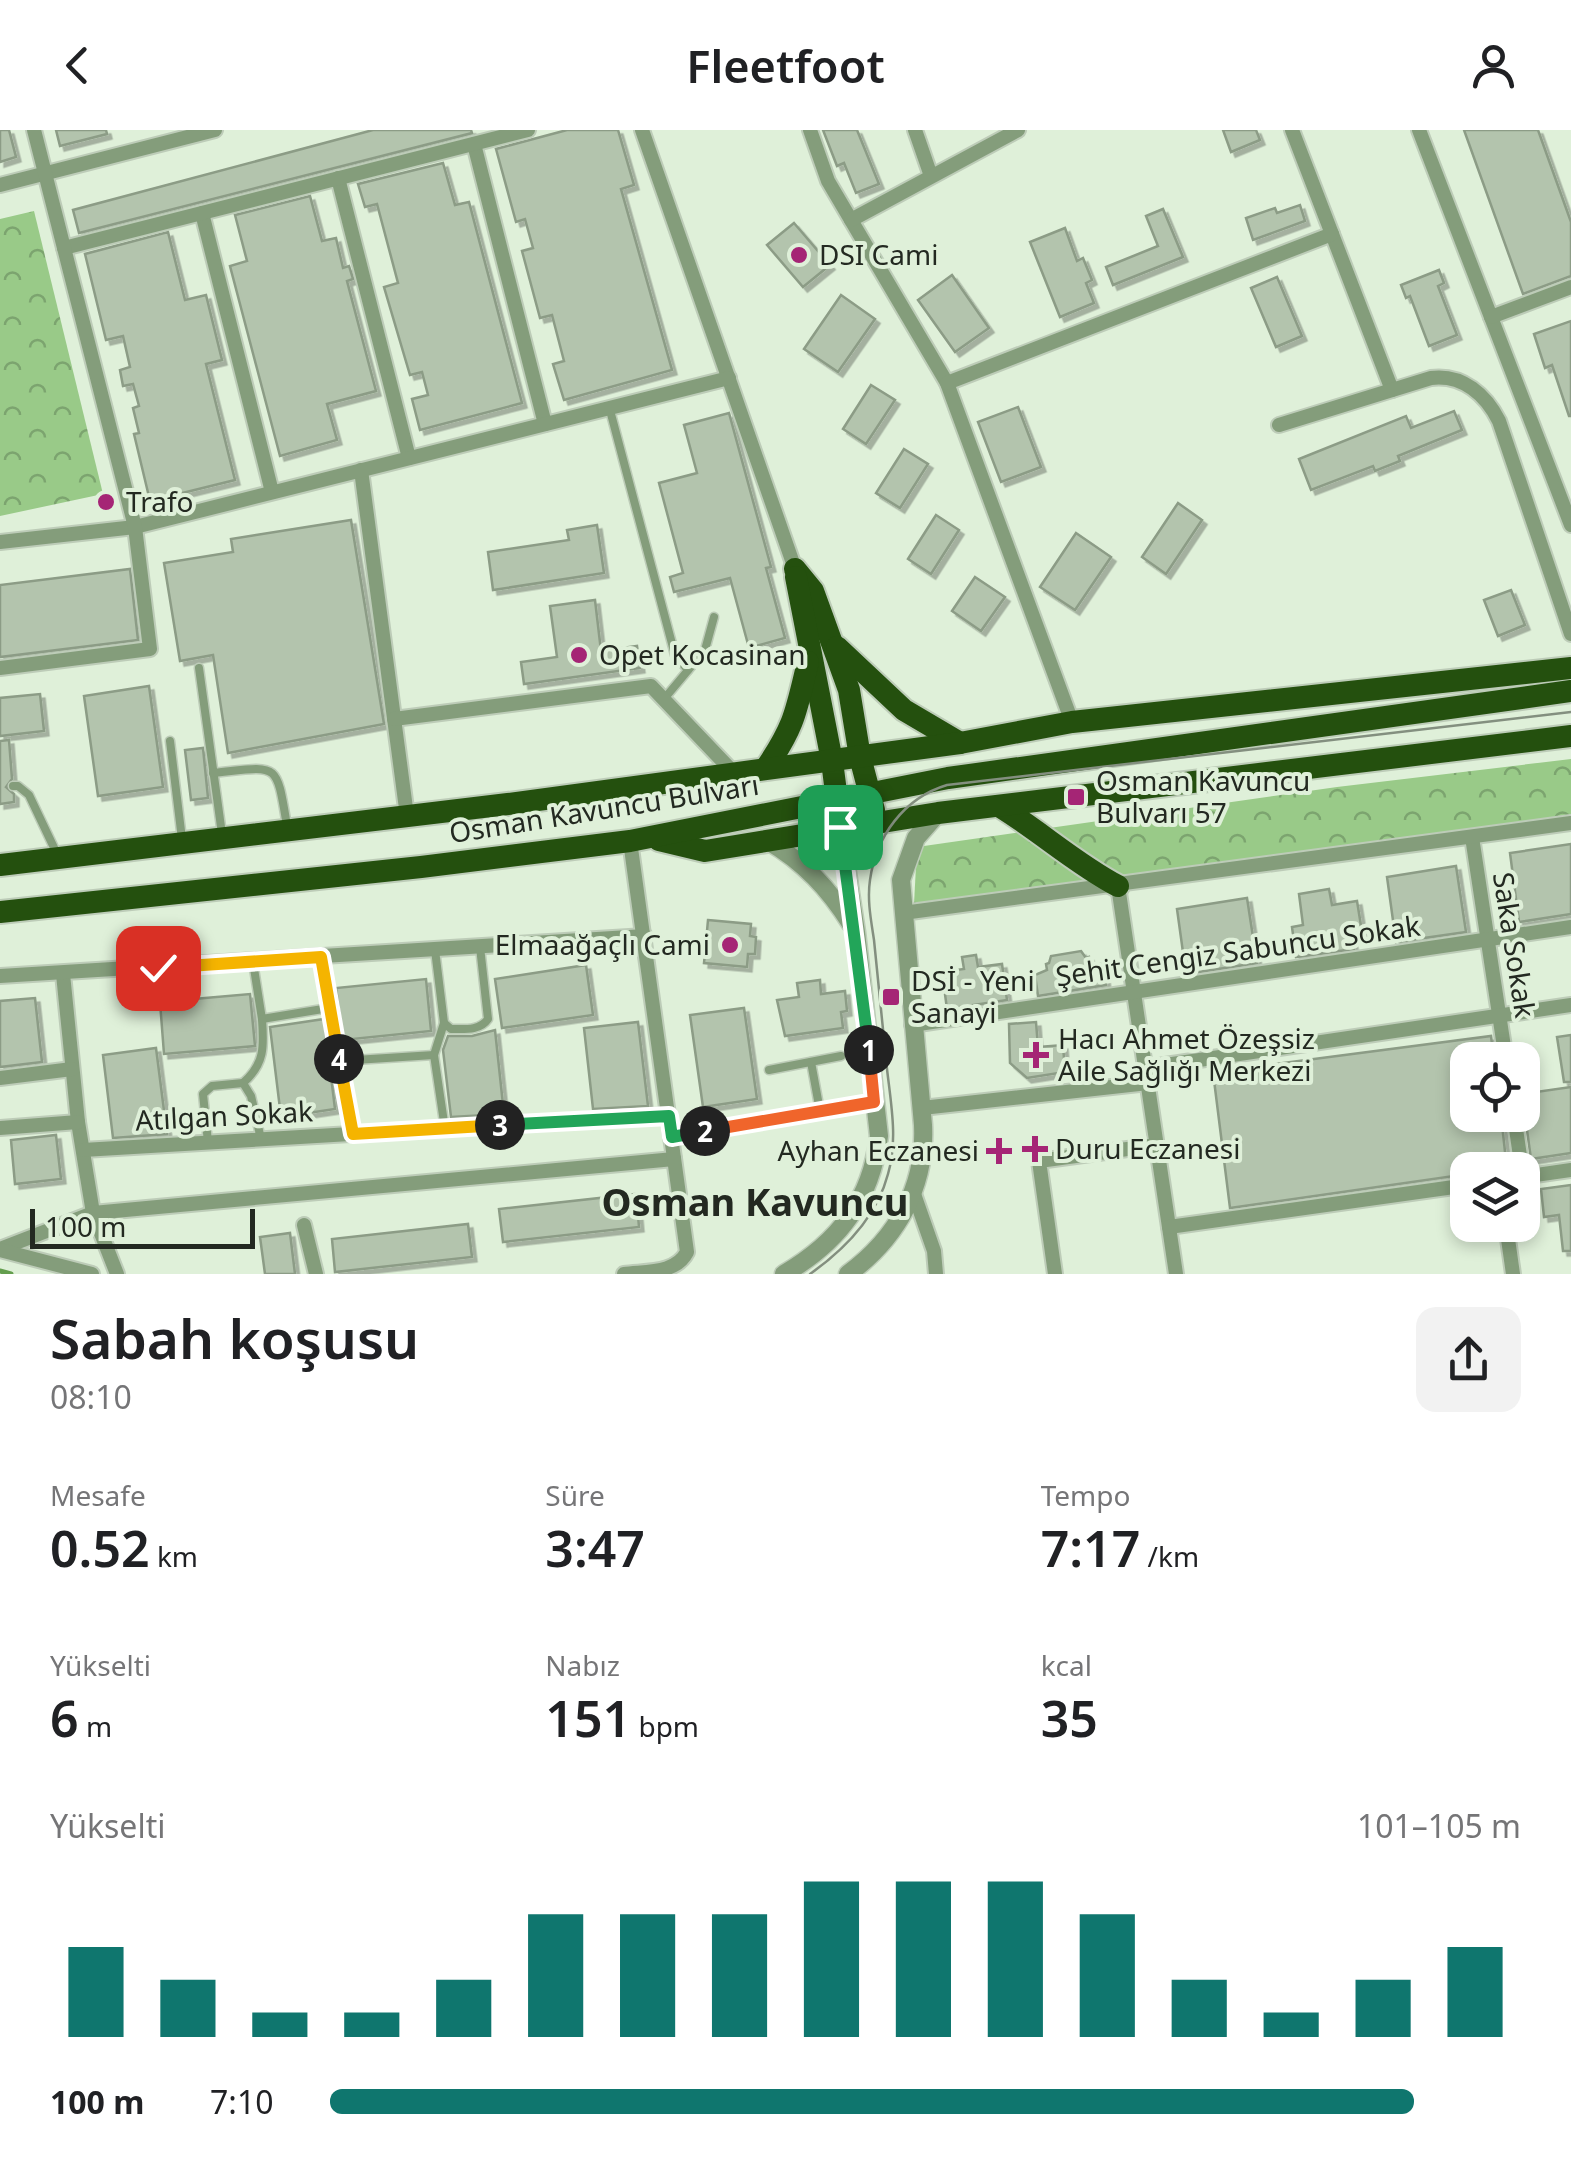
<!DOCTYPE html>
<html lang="tr">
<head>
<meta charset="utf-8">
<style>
	body { margin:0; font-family:"Noto Sans",sans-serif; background:#f2f2f2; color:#202124; height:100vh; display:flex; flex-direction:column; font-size:38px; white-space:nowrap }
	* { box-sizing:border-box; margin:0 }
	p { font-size:32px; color:#757577 }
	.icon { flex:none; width:55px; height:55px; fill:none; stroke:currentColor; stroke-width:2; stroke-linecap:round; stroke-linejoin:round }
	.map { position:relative; height:1144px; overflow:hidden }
	.side { display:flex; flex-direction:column; background:#fff; flex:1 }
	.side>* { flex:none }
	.tools { position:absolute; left:1450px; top:912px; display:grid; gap:20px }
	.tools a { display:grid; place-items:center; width:90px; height:90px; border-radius:20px; background:#fff; box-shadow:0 5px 15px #0003; font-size:50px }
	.scale { position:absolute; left:30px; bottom:25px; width:225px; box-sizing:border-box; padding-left:10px; border:5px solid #232921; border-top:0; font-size:28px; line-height:35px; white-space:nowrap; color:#232921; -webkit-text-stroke:8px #dff0d9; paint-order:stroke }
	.pin { position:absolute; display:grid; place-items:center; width:85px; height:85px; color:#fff; margin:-42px; border-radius:20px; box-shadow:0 5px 15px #0006 }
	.km { position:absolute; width:50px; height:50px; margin:-25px; border-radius:50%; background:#222; color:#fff; font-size:28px; line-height:50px; text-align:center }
	.round { display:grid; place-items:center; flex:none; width:105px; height:105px; border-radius:20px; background:#f2f2f2 }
	.head { display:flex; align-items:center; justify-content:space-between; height:170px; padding:0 50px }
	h1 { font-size:55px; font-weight:600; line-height:75px }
	.figures { display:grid; grid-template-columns:repeat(3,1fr); gap:15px; height:170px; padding:10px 50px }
	.figures div { display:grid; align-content:center }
	.figures b { font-size:50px; font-weight:600 }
	.figures small { font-size:28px; font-weight:400 }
	.figures p { font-size:28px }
	.chart { height:280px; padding:20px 50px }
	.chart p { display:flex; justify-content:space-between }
	.chart svg { width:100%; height:180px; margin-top:10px; stroke:#0f766e; stroke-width:6 }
	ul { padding:0 50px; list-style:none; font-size:32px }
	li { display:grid; grid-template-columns:160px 120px 1fr; align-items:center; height:75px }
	li i { height:25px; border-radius:12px; background:#0f766e }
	header { display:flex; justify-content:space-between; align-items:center; height:130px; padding:0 50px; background:#fff; font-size:45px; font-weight:600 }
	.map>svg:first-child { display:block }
</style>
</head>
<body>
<header><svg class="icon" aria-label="back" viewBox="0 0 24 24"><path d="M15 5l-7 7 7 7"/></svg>Fleetfoot<svg class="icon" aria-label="person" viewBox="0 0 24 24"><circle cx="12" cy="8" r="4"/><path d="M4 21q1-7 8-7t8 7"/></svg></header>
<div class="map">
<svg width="1571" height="1144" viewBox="0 0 1571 1144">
	<defs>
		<pattern id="park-crowns" width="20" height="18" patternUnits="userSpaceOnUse" patternTransform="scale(2.5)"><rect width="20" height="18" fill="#99ca88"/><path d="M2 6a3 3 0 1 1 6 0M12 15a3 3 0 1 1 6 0" fill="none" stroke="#7ca46f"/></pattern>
		<filter id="shadow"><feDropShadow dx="4.5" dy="4.5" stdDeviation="0" flood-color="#0004"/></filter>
	</defs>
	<rect width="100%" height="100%" fill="#dff0d9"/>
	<g fill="url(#park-crowns)">
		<polygon points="34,81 103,364 0,386 0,89"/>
		<polygon points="1571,629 1571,689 914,774 917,717 1337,657"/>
	</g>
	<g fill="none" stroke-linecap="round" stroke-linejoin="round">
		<polyline stroke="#649e4e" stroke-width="5" points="0,1141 11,1144"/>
	</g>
	<g fill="#b3c4ad" stroke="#8c9c86" stroke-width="2.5" filter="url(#shadow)">
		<polygon points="0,0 9,0 16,27 0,32"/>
		<polygon points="56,0 106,0 107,4 60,16"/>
		<polygon points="373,0 471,0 472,3 79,103 73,80"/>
		<polygon points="567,0 618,0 634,55 621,59 672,240 564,270 553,234 564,231 552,185 540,188 522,121 533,118 525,89 516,92 496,19"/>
		<polygon points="823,0 857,0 879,54 856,63 844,33 837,36"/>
		<polygon points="1223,0 1256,0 1260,10 1231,22"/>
		<polygon points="1464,0 1538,0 1571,92 1571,146 1523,164"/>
		<polygon points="443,33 455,75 469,72 522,273 420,300 412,269 428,265 422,242 410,245 384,157 398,153 377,74 365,77 358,54"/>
		<polygon points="310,66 322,111 336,108 343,138 349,136 353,149 347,151 376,261 327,274 337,310 280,326 230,136 247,131 235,85"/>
		<polygon points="1300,75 1305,91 1253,110 1246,88 1275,78 1277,83"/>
		<polygon points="1163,79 1183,127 1113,155 1106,137 1158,116 1146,86"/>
		<polygon points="794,93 830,135 803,157 767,115"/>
		<polygon points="1065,98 1077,131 1083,128 1092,150 1086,153 1094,173 1060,187 1030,112"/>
		<polygon points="168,102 185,170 206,165 222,230 206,234 235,350 150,371 134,304 139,303 133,278 139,276 133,254 123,256 120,240 130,237 123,206 106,210 85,124"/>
		<polygon points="1439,140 1444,153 1438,156 1457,205 1429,216 1410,166 1406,168 1401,155"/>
		<polygon points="952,145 989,198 955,222 918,170"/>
		<polygon points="1277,147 1302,206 1276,217 1251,158"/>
		<polygon points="841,165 875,189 838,242 804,219"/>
		<polygon points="1571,191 1571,286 1569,286 1552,235 1545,238 1534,204"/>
		<polygon points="871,255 895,270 866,314 843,299"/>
		<polygon points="1018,277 1041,337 1001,352 978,292"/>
		<polygon points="1454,281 1462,300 1398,326 1400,331 1375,341 1373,336 1311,360 1299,329 1406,286 1411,298"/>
		<polygon points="729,283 771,437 766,438 785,508 749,518 730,448 674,462 670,447 683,443 659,353 697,343 684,295"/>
		<polygon points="904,319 928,334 900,378 876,363"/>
		<polygon points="1178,373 1202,390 1166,444 1142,427"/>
		<polygon points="936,385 959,400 931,444 908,429"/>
		<polygon points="351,390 384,594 228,623 213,525 180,531 164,433 233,422 231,409"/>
		<polygon points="597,395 604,443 493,460 488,422 569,410 567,400"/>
		<polygon points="1076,403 1111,427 1075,480 1040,457"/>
		<polygon points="130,439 138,510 0,527 0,455"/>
		<polygon points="975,447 1005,467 981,501 952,481"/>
		<polygon points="1511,460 1525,495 1498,506 1484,470"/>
		<polygon points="595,470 601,521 637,516 640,538 524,554 521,532 557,527 550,476"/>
		<polygon points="149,556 163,657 98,666 84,566"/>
		<polygon points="40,564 44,601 0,606 0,568"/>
		<polygon points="9,610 12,649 6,657 14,664 14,672 0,674 0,611"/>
		<polygon points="203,618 208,668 191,670 185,620"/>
		<polygon points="1571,714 1571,784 1519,792 1510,723"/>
		<polygon points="1456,736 1466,802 1396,812 1387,747"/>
		<polygon points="1329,759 1332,775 1357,771 1362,802 1351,804 1354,819 1296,827 1292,797 1303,795 1299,764"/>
		<polygon points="1247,768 1257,833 1186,844 1177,779"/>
		<polygon points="708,790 751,794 750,806 756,807 755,824 748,824 747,837 704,833"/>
		<polygon points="1081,821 1086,828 1089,827 1090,834 1103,834 1106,855 1038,866 1035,845 1047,840 1046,834 1049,833 1051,826"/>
		<polygon points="976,825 978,837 1002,834 1007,870 947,879 942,842 964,839 962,827"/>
		<polygon points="586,835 593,885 502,898 495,849"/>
		<polygon points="426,849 431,901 343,910 336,858"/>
		<polygon points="820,850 821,864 845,861 847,881 841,882 843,898 785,906 777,870 799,867 797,853"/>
		<polygon points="250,864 255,916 164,924 160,872"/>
		<polygon points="35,868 42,932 0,937 0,871"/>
		<polygon points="744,878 757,969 703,977 690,885"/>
		<polygon points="324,889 335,979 281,987 270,897"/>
		<polygon points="638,892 648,976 593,979 584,898"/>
		<polygon points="1036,892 1038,917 1063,915 1065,942 1027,948 1010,933 1009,894"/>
		<polygon points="495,900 504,984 451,987 443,920 448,906 472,906"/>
		<polygon points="1571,905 1571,952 1564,952 1557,907"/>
		<polygon points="1491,906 1494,930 1468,930 1468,985 1501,985 1507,1040 1468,1040 1468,1044 1230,1078 1213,942"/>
		<polygon points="156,918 167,1004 113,1008 103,925"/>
		<polygon points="1571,957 1571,1023 1531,1029 1522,964"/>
		<polygon points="56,1005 61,1049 15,1054 11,1010"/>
		<polygon points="1571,1055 1571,1121 1563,1121 1559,1085 1544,1087 1541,1059"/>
		<polygon points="636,1064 639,1097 503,1112 499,1079"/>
		<polygon points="468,1094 472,1127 335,1142 332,1109"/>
		<polygon points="290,1103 295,1144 265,1144 260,1107"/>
	</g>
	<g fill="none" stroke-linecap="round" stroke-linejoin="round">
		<g stroke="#bdccb8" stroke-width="11">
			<g id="service">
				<polyline points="611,284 675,525 688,540"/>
				<polyline points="199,538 222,704"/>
				<polyline points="664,569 705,520 714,487"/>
				<polyline points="170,611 182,709"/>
				<path d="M213 643C279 636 276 630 287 696"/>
				<polyline points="13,656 18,656 29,665 57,724"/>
				<path d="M435 820 444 893 451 899C464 899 480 901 488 889L480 817"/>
				<polyline points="253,832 262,889 329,878 321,827"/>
				<polyline points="329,878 353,1004"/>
				<polyline points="444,893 434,925 445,999"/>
				<polyline points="339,931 434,925"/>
				<polyline points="811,932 820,981"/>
				<polyline points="769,940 841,926"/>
				<path d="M243 953C265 934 264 916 262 889"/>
				<polyline points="208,1012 203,964 212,956 243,953 251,966 261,1009"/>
			</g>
		</g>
		<g stroke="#bdccb8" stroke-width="18">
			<g id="minor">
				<polyline points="642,0 795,439"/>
				<polyline points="810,0 828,51 947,253 1072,592"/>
				<polyline points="915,0 931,46"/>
				<polyline points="1292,0 1392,260"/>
				<polyline points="1419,0 1571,395"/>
				<polyline points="474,14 545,294"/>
				<polyline points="338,48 409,328"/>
				<polyline points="0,55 215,0"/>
				<polyline points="202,83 272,362"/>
				<polyline points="851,90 1018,0"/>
				<polyline points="64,118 528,0"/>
				<polyline points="1491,187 1571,157"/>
				<polyline points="947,253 1332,104"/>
				<path d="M1279 295 1431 248C1463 244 1486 265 1499 291L1571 504"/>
				<polyline points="361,340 407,686"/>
				<polyline points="0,412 135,397 729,248"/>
				<polyline points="0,538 150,519 135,397 34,0"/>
				<polyline points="394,589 651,556 733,642"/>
				<polyline points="1472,707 1506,930"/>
				<polyline points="1118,756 1176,1144"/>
				<polyline points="903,783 1571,693"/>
				<polyline points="63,844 78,992 93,1083 117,1144"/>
				<polyline points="0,846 645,806"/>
				<polyline points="912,895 1571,797"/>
				<polyline points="1145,938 1571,875"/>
				<polyline points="0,948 72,939"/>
				<polyline points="922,978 1148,953"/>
				<polyline points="1514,985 1522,1040"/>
				<polyline points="0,998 78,992"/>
				<polyline points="671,1007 874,972"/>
				<polyline points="83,1020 669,985"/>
				<polyline points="1522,1047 1571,1040"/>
				<polyline points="914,1064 934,1121 936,1144"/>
				<polyline points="304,1095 316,1144"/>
				<polyline points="1506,1095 1513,1144"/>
				<polyline points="1169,1097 1468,1055"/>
				<polyline points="0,1119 93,1083 674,1029"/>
				<polyline points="0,1120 92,1144"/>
				<path d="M624 1144C646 1141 676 1144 687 1122L630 711"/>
				<polyline points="1055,1144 1039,1031 1157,1015"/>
			</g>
		</g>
		<g stroke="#bdccb8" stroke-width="21">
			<g id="tertiary">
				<path d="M768 711C804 732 829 759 851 794"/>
				<path d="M784 1144C839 1112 871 1070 879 1006L856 802 840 697"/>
				<path d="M848 1144C897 1108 926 1057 923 995L901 750 916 708 938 683"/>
			</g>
		</g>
		<g stroke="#bdccb8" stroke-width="26">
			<g id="trunk">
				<polyline points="795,439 813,461 849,560 860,627 874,680"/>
				<polyline points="796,447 832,631 839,686"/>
				<polyline points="837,517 904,580 960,613"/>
				<path d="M766 638C795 595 796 582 808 532"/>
				<path d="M999 676C1040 701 1076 734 1118 756"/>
				<polyline points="659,710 705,721 938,683 1571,606"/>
				<polyline points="0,735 508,674 960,613 1072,592 1571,538"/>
				<polyline points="0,782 421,737 630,711 948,648 1571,561"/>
			</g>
		</g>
		<use href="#service" stroke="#849d7b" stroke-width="8"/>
		<use href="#minor" stroke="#849d7b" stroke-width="14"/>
		<use href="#tertiary" stroke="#849d7b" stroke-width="18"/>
		<use href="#trunk" stroke="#24500e" stroke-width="22"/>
		<path stroke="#838f7f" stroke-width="2.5" d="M810 1144C844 1120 877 1086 888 1044 898 1010 891 974 887 939 883 896 878 853 874 810 871 790 867 770 870 750 876 706 904 668 947 655L1571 582"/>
	</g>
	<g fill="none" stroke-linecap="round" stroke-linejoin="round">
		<g stroke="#fff" stroke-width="20">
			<polyline id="split-1" points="840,697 869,920"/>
		</g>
		<g stroke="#fff" stroke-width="20">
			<polyline id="split-2" points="705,1001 874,972 869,920"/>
		</g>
		<g stroke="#fff" stroke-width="20">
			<polyline id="split-3" points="500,995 669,986 672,1007 705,1001"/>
		</g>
		<g stroke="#fff" stroke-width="20">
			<polyline id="split-4" points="339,929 353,1004 500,995"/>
		</g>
		<g stroke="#fff" stroke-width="20">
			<polyline id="split-5" points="158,838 321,827 339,929"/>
		</g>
		<use href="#split-1" stroke="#22a559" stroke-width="12"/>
		<use href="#split-2" stroke="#f0652b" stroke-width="12"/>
		<use href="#split-3" stroke="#22a559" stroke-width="12"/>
		<use href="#split-4" stroke="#f5b400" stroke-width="12"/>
		<use href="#split-5" stroke="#f5b400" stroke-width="12"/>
	</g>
	<g fill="#a52575" stroke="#dff0d9" stroke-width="4">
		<circle cx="799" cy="125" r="10"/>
		<circle cx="106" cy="372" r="10"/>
		<circle cx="579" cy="525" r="10"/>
		<rect x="1066" y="657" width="20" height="20" rx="5"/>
		<circle cx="730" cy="815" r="10"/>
		<rect x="881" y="857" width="20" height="20" rx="5"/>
		<path d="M1031 910h10v10h10v10h-10v10h-10v-10h-10v-10h10z"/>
		<path d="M1030 1004h10v10h10v10h-10v10h-10v-10h-10v-10h10z"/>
		<path d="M994 1006h10v10h10v10h-10v10h-10v-10h-10v-10h10z"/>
	</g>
	<g text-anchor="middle" stroke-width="8" stroke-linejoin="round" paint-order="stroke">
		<g font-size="28" fill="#232921" stroke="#dff0d9" text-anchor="start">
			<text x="819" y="135">DSI Cami</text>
			<text x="126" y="382">Trafo</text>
			<text x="599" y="535">Opet Kocasinan</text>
			<text x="1096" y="661">Osman Kavuncu<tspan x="1096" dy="32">Bulvarı 57</tspan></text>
			<text x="710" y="825" text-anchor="end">Elmaağaçlı Cami</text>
			<text x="911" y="861">DSİ - Yeni<tspan x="911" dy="32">Sanayi</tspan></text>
			<text x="1058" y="919">Hacı Ahmet Özeşsiz<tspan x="1058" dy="32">Aile Sağlığı Merkezi</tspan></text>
			<text x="1055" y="1029">Duru Eczanesi</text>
			<text x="979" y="1031" text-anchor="end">Ayhan Eczanesi</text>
		</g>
		<g font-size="28" fill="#232921" stroke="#dff0d9">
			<text transform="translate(604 679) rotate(-9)" y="10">Osman Kavuncu Bulvarı</text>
			<text transform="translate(1514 815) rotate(81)" y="10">Saka Sokak</text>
			<text transform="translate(1238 821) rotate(-8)" y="10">Şehit Cengiz Sabuncu Sokak</text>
			<text transform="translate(224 986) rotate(-3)" y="10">Atılgan Sokak</text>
		</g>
		<g font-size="38" font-weight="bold" fill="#232921" stroke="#dff0d9">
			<text x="755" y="1086">Osman Kavuncu</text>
		</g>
	</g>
</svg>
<div class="tools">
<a><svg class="icon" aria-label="locate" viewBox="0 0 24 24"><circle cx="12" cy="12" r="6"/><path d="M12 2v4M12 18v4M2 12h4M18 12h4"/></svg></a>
<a><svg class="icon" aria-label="layers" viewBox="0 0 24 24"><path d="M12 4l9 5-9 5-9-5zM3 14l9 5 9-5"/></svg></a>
</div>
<div class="scale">100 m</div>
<div class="pin" style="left:840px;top:697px;background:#1e9e55"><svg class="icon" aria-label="arrive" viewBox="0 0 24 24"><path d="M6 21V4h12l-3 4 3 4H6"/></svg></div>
<div class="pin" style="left:158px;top:838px;background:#d93025"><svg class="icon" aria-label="check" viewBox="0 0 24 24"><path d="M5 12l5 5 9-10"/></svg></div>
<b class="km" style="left:869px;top:920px">1</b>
<b class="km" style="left:705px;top:1001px">2</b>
<b class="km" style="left:500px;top:995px">3</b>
<b class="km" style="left:339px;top:929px">4</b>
</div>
<section class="side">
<div class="head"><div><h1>Sabah koşusu</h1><p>08:10</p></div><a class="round"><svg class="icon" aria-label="share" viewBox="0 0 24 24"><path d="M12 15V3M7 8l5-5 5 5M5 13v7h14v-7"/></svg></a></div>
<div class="figures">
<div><p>Mesafe</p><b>0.52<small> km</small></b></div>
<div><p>Süre</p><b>3:47</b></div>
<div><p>Tempo</p><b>7:17<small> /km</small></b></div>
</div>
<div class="figures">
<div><p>Yükselti</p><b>6<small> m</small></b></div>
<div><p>Nabız</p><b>151<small> bpm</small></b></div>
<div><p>kcal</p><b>35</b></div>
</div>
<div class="chart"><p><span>Yükselti</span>101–105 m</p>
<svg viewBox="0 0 160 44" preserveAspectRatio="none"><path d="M5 44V22M15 44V30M25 44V38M35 44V38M45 44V30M55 44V14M65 44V14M75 44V14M85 44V6M95 44V6M105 44V6M115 44V14M125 44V30M135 44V38M145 44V30M155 44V22"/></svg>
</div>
<ul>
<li><b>100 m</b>7:10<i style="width:91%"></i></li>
</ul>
</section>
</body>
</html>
